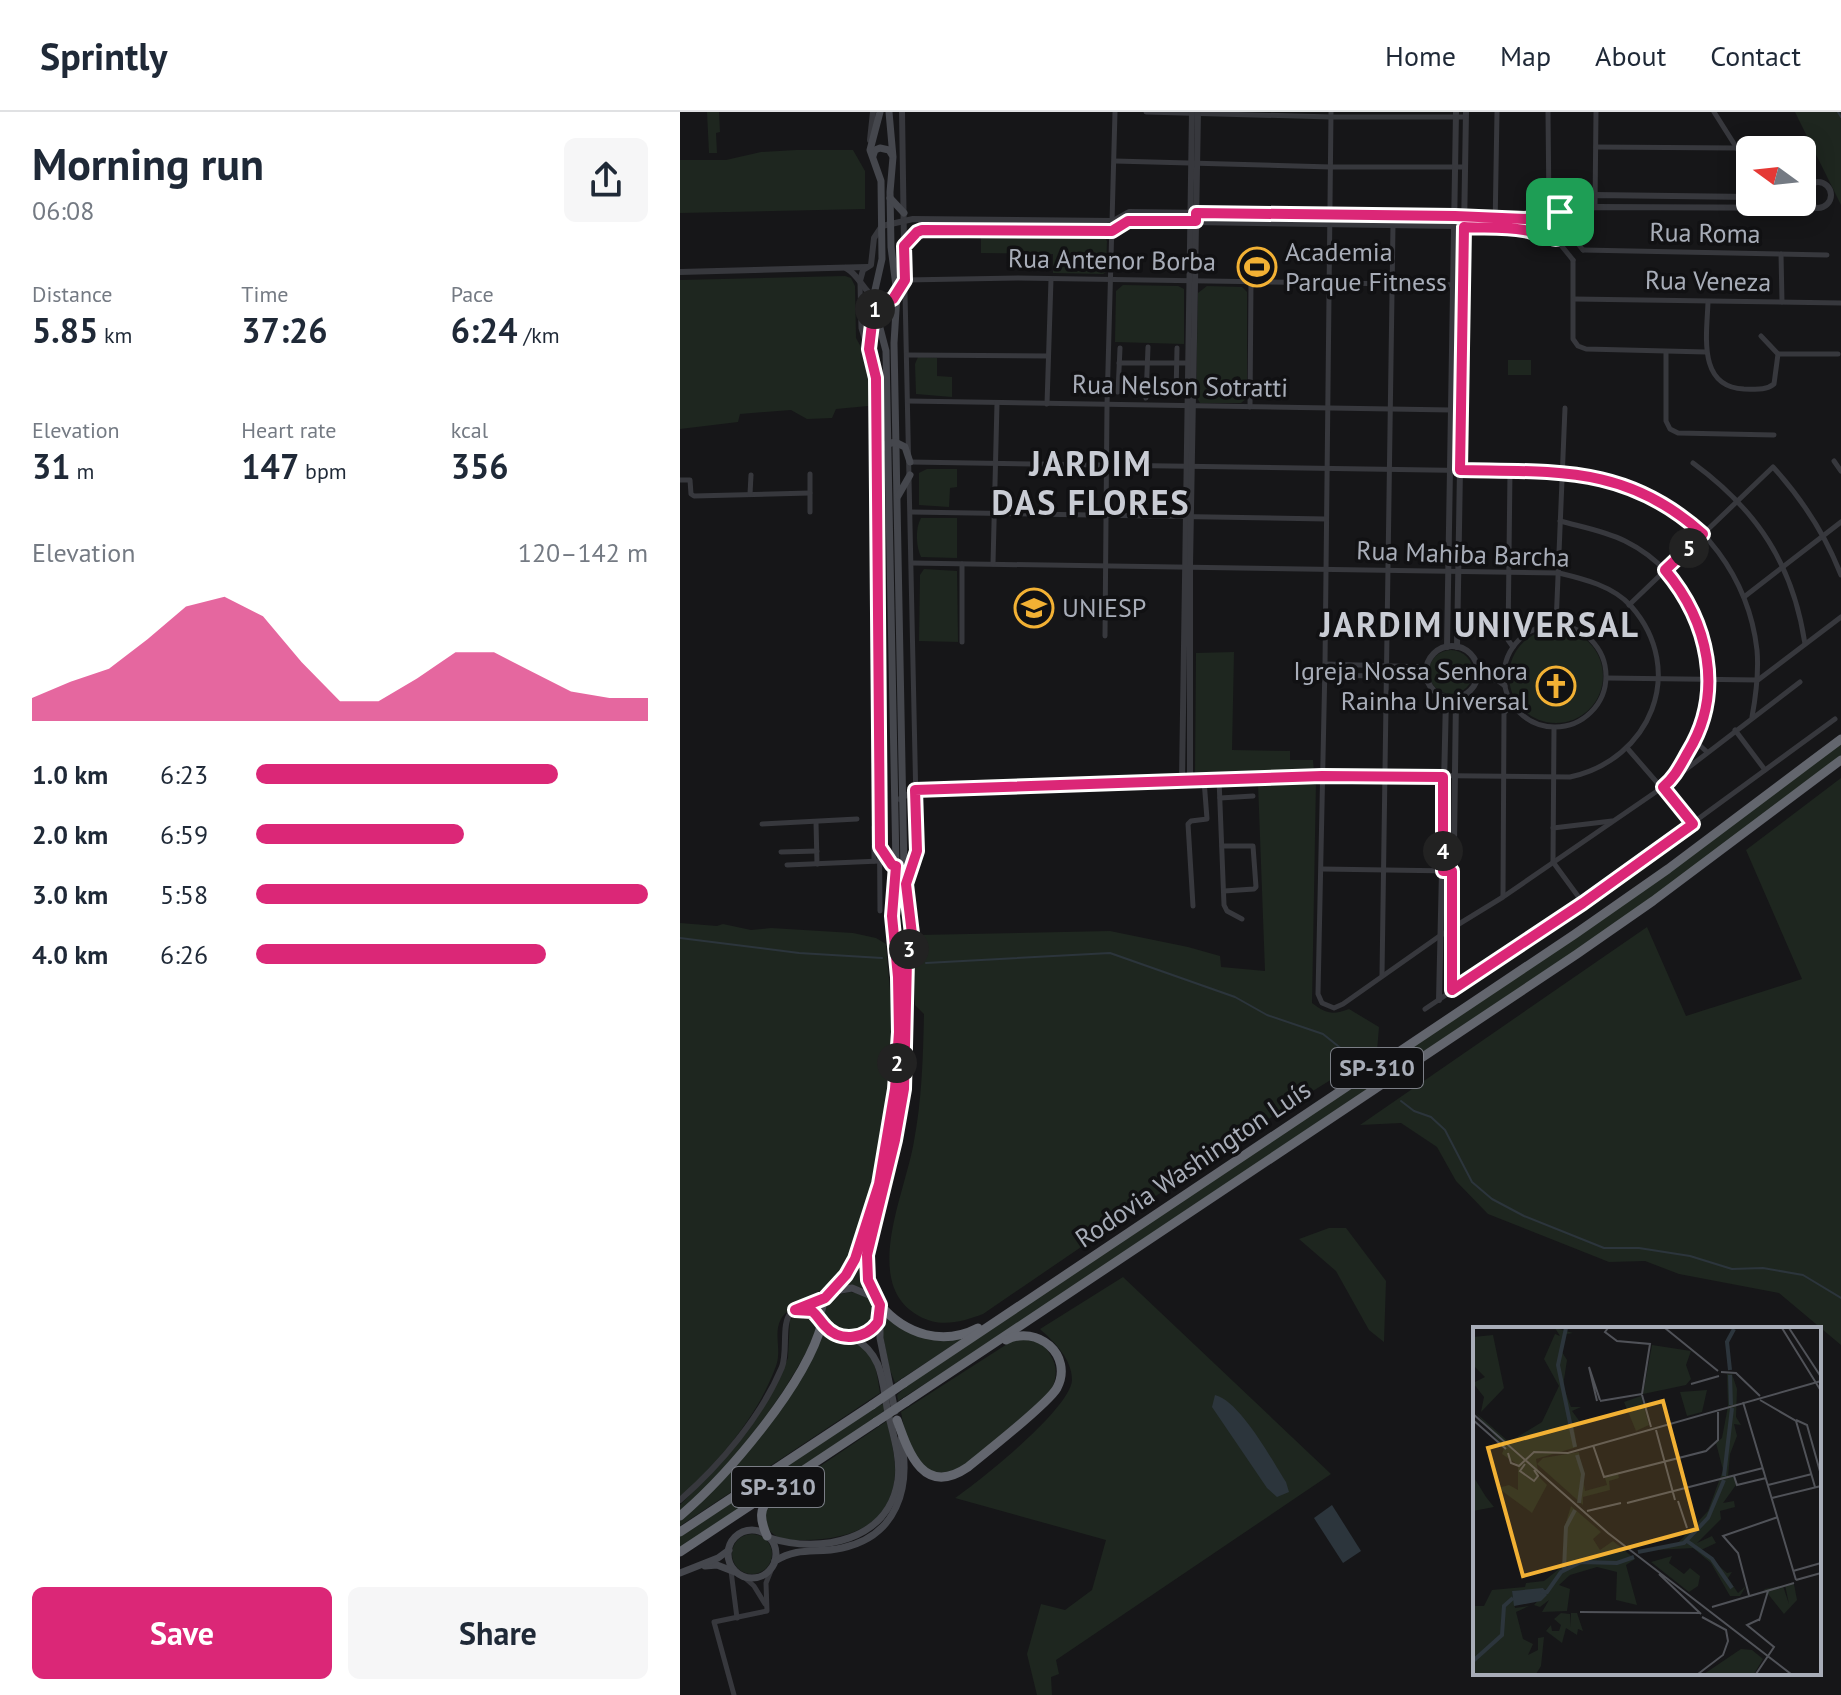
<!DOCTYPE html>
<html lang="en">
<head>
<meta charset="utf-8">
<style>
	body { margin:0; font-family:"PT Sans",sans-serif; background:#f6f6f7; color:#1f2937; height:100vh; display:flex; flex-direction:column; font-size:30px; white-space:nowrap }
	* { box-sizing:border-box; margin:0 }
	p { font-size:26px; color:#747a83 }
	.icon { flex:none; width:44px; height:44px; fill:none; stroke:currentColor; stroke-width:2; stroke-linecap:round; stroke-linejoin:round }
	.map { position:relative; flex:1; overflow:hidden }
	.drawer { display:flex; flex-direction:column; background:#fff; width:680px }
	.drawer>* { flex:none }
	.needle { width:52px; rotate:285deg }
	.fabs { position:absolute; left:1056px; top:24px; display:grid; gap:16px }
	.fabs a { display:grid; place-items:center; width:80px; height:80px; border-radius:12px; background:#fff; box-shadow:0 4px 20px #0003; font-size:40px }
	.pin { position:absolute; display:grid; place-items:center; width:68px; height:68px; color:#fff; margin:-34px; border-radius:16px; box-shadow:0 4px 12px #0006 }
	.km { position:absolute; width:40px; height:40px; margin:-20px; border-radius:50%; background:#222; color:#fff; font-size:22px; line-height:40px; text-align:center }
	.round { display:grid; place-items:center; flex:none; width:84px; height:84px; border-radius:12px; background:#f6f6f7 }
	.headline { display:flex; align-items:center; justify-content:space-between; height:136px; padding:0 32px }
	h1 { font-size:44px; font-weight:600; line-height:60px }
	.figures { display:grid; grid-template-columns:repeat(3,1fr); gap:12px; height:136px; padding:8px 32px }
	.figures div { display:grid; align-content:center }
	.figures b { font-size:34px; font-weight:600 }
	.figures small { font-size:22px; font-weight:400 }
	.figures p { font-size:22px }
	.chart { height:224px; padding:16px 32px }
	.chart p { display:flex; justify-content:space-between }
	.chart svg { width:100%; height:144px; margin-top:8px; fill:#db2777; opacity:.7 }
	.button { display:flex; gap:16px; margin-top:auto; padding:16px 32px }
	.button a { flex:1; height:92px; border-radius:12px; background:#db2777; color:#fff; font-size:32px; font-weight:600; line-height:92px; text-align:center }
	.button a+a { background:#f6f6f7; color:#1f2937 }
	ul { padding:0 32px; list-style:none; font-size:26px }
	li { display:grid; grid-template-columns:128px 96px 1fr; align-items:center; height:60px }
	li i { height:20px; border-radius:10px; background:#db2777 }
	header { display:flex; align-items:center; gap:48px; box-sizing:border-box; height:112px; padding:0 40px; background:#fff; border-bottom:2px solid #e0e1e3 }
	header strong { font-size:38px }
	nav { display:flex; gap:44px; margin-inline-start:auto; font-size:28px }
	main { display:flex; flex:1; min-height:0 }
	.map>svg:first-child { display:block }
</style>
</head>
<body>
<header>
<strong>Sprintly</strong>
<nav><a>Home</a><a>Map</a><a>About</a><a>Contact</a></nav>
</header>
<main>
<section class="drawer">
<div class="headline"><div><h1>Morning run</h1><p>06:08</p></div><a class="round"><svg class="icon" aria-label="share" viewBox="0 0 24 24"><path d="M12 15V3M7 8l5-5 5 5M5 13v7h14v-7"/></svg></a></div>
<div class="figures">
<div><p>Distance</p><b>5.85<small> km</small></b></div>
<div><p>Time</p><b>37:26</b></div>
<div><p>Pace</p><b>6:24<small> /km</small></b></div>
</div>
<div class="figures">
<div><p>Elevation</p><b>31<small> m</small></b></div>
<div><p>Heart rate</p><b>147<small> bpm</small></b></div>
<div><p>kcal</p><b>356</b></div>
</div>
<div class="chart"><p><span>Elevation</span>120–142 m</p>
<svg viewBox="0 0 160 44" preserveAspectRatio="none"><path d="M0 44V37L10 32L20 28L30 19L40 9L50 6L60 12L70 26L80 38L90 38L100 31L110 23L120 23L130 29L140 35L150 37L160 37V44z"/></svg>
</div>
<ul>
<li><b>1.0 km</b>6:23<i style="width:77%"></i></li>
<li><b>2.0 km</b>6:59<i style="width:53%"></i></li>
<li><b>3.0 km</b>5:58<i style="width:100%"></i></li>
<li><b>4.0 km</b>6:26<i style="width:74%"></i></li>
</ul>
<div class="button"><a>Save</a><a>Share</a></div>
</section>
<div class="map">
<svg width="1161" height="1583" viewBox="0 0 1161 1583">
	<rect width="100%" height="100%" fill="#161618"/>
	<g fill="#1e261f">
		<polygon points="27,0 39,0 40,20 36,21 37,41 29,41"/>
		<polygon points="1115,0 1161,0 1161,93"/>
		<polygon points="116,38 173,38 185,59 185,97 0,101 0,48 46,48 81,40"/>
		<circle cx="872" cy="112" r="11"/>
		<polygon points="301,122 385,122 386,124 424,125 427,129 426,160 423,162 373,161 373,142 301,141"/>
		<polygon points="165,164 171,166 175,174 176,226 188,248 188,294 156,297 152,306 127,307 111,298 60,302 58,310 0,317 0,168"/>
		<polygon points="443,173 498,174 504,177 504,232 435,230 436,179"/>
		<polygon points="527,174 562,175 567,180 567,286 561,291 520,291 516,284 518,181"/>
		<polygon points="238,245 257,246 257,264 272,265 272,285 236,282 235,252"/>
		<rect x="828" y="248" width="23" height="15"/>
		<polygon points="247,357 277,357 277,375 270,376 269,395 239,393 239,361"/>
		<path d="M241 406H277V446L241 445C236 435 235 416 241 406Z"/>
		<polygon points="244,457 277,459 278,530 239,529 240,463"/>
		<circle cx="876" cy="564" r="47"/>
		<circle cx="771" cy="560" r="22"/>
		<polygon points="554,540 552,638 610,639 610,648 633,648 634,660 515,663 516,541"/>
		<polygon points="1161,630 1161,644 947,804 309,1231 218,1289 217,1283 230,1271 938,796"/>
		<polygon points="1161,666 1161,1233 1099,1181 999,1162 965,1149 929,1150 808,1102 776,1069 757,1035 721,1011 680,1013 967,815 1006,904 1122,867 1066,738"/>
		<path d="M636 669 632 891C646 902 653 903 669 897L699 915 697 939 596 1002 303 1202C282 1210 260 1216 239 1204 180 1172 226 1080 234 1029 242 987 243 945 244 902L235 893 234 845 239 823 430 819 508 835 540 844 541 855 585 859 578 671Z"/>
		<path d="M0 811 37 814 43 812 71 818 91 816 173 821 196 826 206 832C208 864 213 897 213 929 212 988 191 1104 166 1155 160 1167 149 1179 138 1186 126 1193 108 1194 101 1207 93 1221 102 1238 96 1254 77 1306 39 1348 0 1386Z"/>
		<polygon points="188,1115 190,1116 184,1148 187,1176 162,1173"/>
		<polygon points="649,1116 666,1116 706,1169 704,1230 689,1218 656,1159 619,1127"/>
		<path d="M443 1165 651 1362 376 1548 379 1562 371 1565 372 1583H357L347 1542 361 1492 385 1498 412 1478 426 1428 275 1386C300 1369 391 1296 392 1268 392 1247 375 1231 360 1217Z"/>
		<path d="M170 1180C186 1182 198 1189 195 1207 172 1247 110 1190 170 1180Z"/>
		<path d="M122 1199 131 1201 138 1212C131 1234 119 1253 107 1273 76 1321 41 1361 0 1402V1393L43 1349 94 1276 108 1246 110 1208Z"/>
		<polygon points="203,1200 222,1216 284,1226 215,1271 209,1255 203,1223"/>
		<path d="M143 1218C153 1226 162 1226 174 1230 195 1237 197 1262 200 1281L0 1414V1407L67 1339Z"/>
		<path d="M335 1227 360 1229C376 1248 380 1257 371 1280L288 1351 266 1362 248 1359 228 1335 221 1300Z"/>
		<polygon points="203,1292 205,1298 194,1307 0,1437 0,1424 190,1297"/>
		<path d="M207 1309C212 1334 220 1357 211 1382 198 1420 161 1427 125 1428 106 1428 94 1429 84 1410L87 1390Z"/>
		<circle cx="72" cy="1442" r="20"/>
	</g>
	<g fill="#2c353c">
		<path d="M535 1283C560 1289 592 1348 606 1370L609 1380 597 1385 587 1376 532 1295Z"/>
		<polygon points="652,1393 681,1439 663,1451 634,1406"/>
	</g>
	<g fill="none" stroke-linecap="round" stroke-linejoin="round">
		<g stroke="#2c353c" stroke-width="2">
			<polyline points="1158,0 1161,5"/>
			<polyline points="0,826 119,841 202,846"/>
			<polyline points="246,851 430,841 555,885 587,903 643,922 668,942"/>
			<polyline points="721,989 734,999 751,1005 765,1018 792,1070 812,1087 844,1104 924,1136 959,1136 1010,1144 1052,1157 1083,1156 1123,1163 1161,1186"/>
		</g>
		<g stroke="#37383d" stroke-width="5">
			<polyline points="466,0 651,5 786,5"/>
			<polyline points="651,0 645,552 638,882 642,891 654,896 663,892 761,823 823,785 983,675 1120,570"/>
			<polyline points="868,0 869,98"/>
			<polyline points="1034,0 1070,57"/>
			<polyline points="916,35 1057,36"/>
			<polyline points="435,49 651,55 785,55"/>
			<polyline points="915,95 916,0"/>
			<polyline points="815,117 817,0"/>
			<polyline points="886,117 903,138"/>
			<polyline points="876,127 893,148"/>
			<polyline points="224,134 237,739 226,771"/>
			<polyline points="903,138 1147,143"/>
			<polyline points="1101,142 1102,190"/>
			<polyline points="893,148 893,227 898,234 906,237 1026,240"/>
			<polyline points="225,168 338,166 783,173"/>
			<polyline points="180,170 181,216 196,266 200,799"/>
			<polyline points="894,187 1161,191"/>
			<path d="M1028 190C1027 222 1017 275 1064 277 1075 277 1085 279 1094 272L1098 242 1081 224"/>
			<polyline points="986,240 986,309 990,317 998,321 1094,323"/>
			<polyline points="1098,242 1158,242"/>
			<polyline points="227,243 368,244"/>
			<polyline points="439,251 510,251"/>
			<polyline points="438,280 440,236"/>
			<polyline points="496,284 497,236"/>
			<polyline points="466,286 468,235"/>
			<polyline points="228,289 771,298"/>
			<polyline points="367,292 371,167"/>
			<polyline points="570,295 571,170"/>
			<polyline points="1154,349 1161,359"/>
			<path d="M230 350 882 360C906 364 930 367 954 376 1022 401 1069 467 1077 538 1079 561 1076 583 1072 605"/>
			<path d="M1013 351C1077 398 1113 452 1125 532"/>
			<polyline points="830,359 828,528 833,535"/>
			<polyline points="130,362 130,400"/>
			<polyline points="0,368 10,368 11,382 14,384 130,381"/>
			<polyline points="70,382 71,363"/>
			<polyline points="231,400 646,407"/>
			<path d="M880 409C902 415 925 419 945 429 1010 461 1041 537 1023 606 1018 626 1006 643 997 661"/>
			<path d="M232 451 879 461C904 467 933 474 951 494 1008 559 970 648 890 665L704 663 510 668"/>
			<polyline points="282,452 282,530"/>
			<polyline points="313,452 317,291"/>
			<polyline points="1064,485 1161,410"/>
			<path d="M949 493 1093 355C1123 388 1145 422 1161 463"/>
			<circle cx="875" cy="564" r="51"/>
			<polyline points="876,513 885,296"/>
			<polyline points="425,524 427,293 435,0"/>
			<polyline points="645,552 747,555"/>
			<polyline points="797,556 817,559 825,554"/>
			<polyline points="645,563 747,565"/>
			<polyline points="797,565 817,568 825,574"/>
			<polyline points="927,566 1078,568 1161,505"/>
			<polyline points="874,616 873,750 903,791"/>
			<polyline points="1055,618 1085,658"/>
			<polyline points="1015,629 1027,640"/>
			<polyline points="948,637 1013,712"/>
			<polyline points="539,667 544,793 547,799 562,807"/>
			<polyline points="540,686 573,684"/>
			<polyline points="136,710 137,752"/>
			<polyline points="82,712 177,707"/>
			<polyline points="873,716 932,709"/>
			<polyline points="542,734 573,734 576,775 574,777 544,779"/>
			<polyline points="101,740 137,739"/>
			<polyline points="194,749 194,715 199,708"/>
			<polyline points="107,753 200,749"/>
			<polyline points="642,757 772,759"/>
			<polyline points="823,784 824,601 832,592"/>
			<polyline points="513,794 508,712 511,709 527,707 524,668"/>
			<polyline points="702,863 713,113"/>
			<polyline points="745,897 903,791 1155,607"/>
			<polyline points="50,1451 57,1506"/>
			<polyline points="64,1465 74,1474 85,1492"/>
			<polyline points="54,1583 34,1510 87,1499 86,1471 92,1456"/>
		</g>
		<g stroke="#37383d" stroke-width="6">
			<polyline points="222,0 224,132"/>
			<polyline points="190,28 193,0"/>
			<circle cx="1138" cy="83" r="13"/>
			<circle cx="872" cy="112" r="14"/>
			<polyline points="880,100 904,85 915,83 1070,85"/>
			<polyline points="887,112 899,101 915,95 1134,96"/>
			<polyline points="224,134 237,120 242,118 432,119 448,109 774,114 831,117 861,121"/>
			<path d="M166 156C179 163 183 178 195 186"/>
			<polyline points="0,160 187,155"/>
			<polyline points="180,169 183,158 191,153 194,126 202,114 233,107 433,109 449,100 775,104 845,107 860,105"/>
			<circle cx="772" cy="560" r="26"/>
			<polyline points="767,535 776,0"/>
			<polyline points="777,535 786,0"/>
			<polyline points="502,668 512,0"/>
			<polyline points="220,687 235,678 510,668 510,454 518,0"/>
			<polyline points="772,878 776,586"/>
			<polyline points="759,888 766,586"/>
			<polyline points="119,1197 132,1199 141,1208"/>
			<path d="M0 1388C40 1353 81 1305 102 1255 108 1239 101 1211 111 1201 119 1193 134 1191 145 1186"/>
		</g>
		<g stroke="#45474d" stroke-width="7">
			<polyline points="209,0 213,45 210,80 211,135 217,182 214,231 224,759 232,822 227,848 224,977 215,1028 190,1125 186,1151 191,1176 200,1193 200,1226 215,1299"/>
			<polyline points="193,44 195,38 200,36 209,38 212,43"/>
			<polyline points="210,86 224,101"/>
			<polyline points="195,186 204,190 213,187 225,168"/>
			<polyline points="189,237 195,199"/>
			<polyline points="195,346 204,333 215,330 225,335 230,350"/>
			<polyline points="218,384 230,363"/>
			<polyline points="200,735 212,753 216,754"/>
			<polyline points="155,1179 172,1176 194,1185"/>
			<polyline points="198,1210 184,1223 165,1224 146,1215 142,1211 141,1202 145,1186 166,1163 175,1147 199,1072 208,1027 219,920 218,865 212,804 216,754 206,239 195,197 195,178 202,147 201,69 190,38 200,0"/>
			<circle cx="72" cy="1442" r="24"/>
			<path d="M90 1426C140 1442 209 1429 218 1368 221 1346 213 1322 208 1301 202 1270 204 1244 174 1226"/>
			<path d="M95 1449C120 1434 136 1442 162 1436 217 1424 231 1376 221 1327"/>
			<polyline points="25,1454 37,1453 55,1460"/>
			<polyline points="0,1461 38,1446 49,1438"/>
		</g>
		<g stroke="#63666e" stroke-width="9">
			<path d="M200 1193C226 1223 263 1234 298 1216"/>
			<polyline points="224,1271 895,822 988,757 1161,627"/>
			<polyline points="226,1290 897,842 973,789 1161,648"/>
			<path d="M217 1308C229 1342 244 1385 288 1355 305 1341 368 1292 377 1276 394 1243 357 1212 326 1228"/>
			<path d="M0 1404C48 1363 126 1272 142 1211"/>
			<polyline points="0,1420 192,1293"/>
			<path d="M87 1424C80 1408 78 1396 92 1384"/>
			<polyline points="0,1440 196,1310"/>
		</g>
		<g stroke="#63666e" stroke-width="9">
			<polyline points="192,1293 224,1271"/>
			<polyline points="196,1310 226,1290"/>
		</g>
	</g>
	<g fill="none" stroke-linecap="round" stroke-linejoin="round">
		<g stroke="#fff" stroke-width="16">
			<path id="route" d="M869 98 880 100 886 107V117L876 127C865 126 856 120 844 118 825 115 804 116 784 115L780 358C876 360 947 353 1023 422L985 458C1028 509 1045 580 1008 640 1000 654 995 665 983 675L1013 712 903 791 772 878V759H763V665L642 664 235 678 237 739 226 772 232 822 227 848 224 977 215 1028 187 1143 188 1168 200 1193 198 1210C186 1227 160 1231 145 1214 140 1209 138 1204 132 1199L115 1198 145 1186 166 1163 175 1147 199 1072 215 977 219 920 218 865 212 804 216 754 212 753 200 735 196 266 189 237 195 186 204 190 213 187 225 168 224 134 237 120 242 118 432 119 448 109H516V101L775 104 845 107 860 105Z"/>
		</g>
		<use href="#route" stroke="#db2777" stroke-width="10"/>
	</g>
	<defs>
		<g id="stadium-ring" transform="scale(2)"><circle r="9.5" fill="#111113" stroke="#f2b134" stroke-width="1.5"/><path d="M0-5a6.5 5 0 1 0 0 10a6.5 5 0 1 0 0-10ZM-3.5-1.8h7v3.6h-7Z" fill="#f2b134"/></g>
		<g id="university-ring" transform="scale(2)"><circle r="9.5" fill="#111113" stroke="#f2b134" stroke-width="1.5"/><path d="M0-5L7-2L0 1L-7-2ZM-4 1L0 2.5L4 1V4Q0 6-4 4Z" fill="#f2b134"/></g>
		<g id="church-ring" transform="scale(2)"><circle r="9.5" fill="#111113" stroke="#f2b134" stroke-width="1.5"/><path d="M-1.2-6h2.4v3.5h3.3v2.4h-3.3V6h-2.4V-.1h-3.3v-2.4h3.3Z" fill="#f2b134"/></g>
	</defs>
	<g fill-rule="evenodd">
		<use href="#stadium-ring" x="577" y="155"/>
		<use href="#university-ring" x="354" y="496"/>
		<use href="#church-ring" x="876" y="574"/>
	</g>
	<g text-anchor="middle" stroke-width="7" stroke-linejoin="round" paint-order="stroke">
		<g fill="#111113" stroke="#7b7e86" stroke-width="2">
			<rect x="651" y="936" width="92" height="40" rx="6"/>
			<rect x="52" y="1355" width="92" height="40" rx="6"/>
		</g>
		<g font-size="24" font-weight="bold" fill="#a8adb8">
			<text x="697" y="964">SP-310</text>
			<text x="98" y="1383">SP-310</text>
		</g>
		<g font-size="26" fill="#a8adb8" stroke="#111113">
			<text transform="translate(1025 121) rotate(1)" y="9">Rua Roma</text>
			<text transform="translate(432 148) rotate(1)" y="9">Rua Antenor Borba</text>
			<text transform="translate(1028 169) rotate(1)" y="9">Rua Veneza</text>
			<text transform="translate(500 274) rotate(1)" y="9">Rua Nelson Sotratti</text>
			<text transform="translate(783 442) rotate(2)" y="9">Rua Mahiba Barcha</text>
			<text transform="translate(513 1052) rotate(-34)" y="9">Rodovia Washington Luís</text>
		</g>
		<g font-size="26" fill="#a8adb8" stroke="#111113" text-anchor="start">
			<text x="605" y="149">Academia<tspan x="605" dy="30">Parque Fitness</tspan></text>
			<text x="382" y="505">UNIESP</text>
			<text x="848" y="568" text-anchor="end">Igreja Nossa Senhora<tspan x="848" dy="30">Rainha Universal</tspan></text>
		</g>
		<g font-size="34" font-weight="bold" letter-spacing="2" fill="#c9ccd4" stroke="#111113">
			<text x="411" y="364">JARDIM<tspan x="411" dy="39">DAS FLORES</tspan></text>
			<text x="800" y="525">JARDIM UNIVERSAL</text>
		</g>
	</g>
	<g transform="translate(793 1215)">
		<rect width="348" height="348" fill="#161618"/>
		<path d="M82 1 100 6 93 7 87 22 94 33 90 59 98 80H108L99 84 107 95 100 96 104 120 63 132 66 150 74 158 59 186 25 161 36 158 45 163V138L29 127 31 121 3 86 36 115 69 95 86 59 71 32 82 7 87 9ZM20 8 31 61 8 85 11 70 0 56 12 50 0 38V10ZM179 18 218 24 213 38 218 52 213 58 170 67ZM254 47H259L264 62 263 90 268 98 261 97 264 109 257 127 255 150 261 149 263 158 250 176 261 174 262 180 247 184 248 192 224 216 239 209 243 216 228 223 254 246 259 245 255 251 265 266 273 259 267 269H257L238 236 220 221 163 224 204 217 235 184 250 143 243 116 249 111 255 79ZM234 63 229 85 214 89 207 65ZM168 69 176 98 163 104 151 75ZM106 125 112 164 134 158 132 151 145 147 146 151 136 154 137 163 110 170V178L64 137 70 131ZM0 149 13 170 21 180 0 184ZM98 179 128 205 120 212 127 223 140 214 162 232 153 238 164 278 143 273 144 245 124 240 97 248 86 258 97 262 94 284 69 285 76 273 67 280 61 278 75 262 39 264 42 281 56 279 43 285 50 312 60 317 55 328 65 323V311L71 310 68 339 63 347H0V279H11L19 263 52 260 53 256 71 254 86 242 92 230 91 202ZM199 229 196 236 211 247 217 241 227 249 225 259 216 265 178 235ZM321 257 324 273 311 287 291 262 310 259 316 277 312 258ZM88 286 97 287 98 300V286H104L110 304 105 302 104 308 93 301 89 316 73 304 78 298 79 304H86L88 298 81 292ZM268 322 279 323 290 332 281 347H231Z" fill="#1e261f"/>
		<path d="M70 261 74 268 68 274 41 279 39 264Z" fill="#2c353c"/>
		<path fill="none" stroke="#2c353c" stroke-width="4" d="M93 1 85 38 102 120M257 43 254 15 261 2M257 48 258 78M104 128 110 147 106 176M251 149 259 81M214 214 239 232 259 261M165 225 211 216 235 191 251 153M91 242 93 200 102 183M68 264 74 265 88 245 108 235 144 236 161 230M0 334 29 308 31 279 40 271"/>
		<path fill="none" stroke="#505258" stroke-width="2" d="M135 1 132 5 144 14 177 17 169 67M192 1 245 44M309 1 348 64M316 1 348 50M248 45 263 46 287 69M218 57 246 49M169 68 178 100M287 73 323 94 342 160M124 74 116 40 127 73M127 74 169 67M270 75 323 253M0 87 135 206 318 347M0 93 33 122M323 93 334 98 348 148M183 103 202 173M120 118 131 150 233 124 245 113V85M35 126 38 136 46 139 61 125 95 126 348 54M52 137 47 144 61 154 65 149 61 143M261 149 264 158 293 151M295 158 339 147M299 171 348 159M205 174 214 201M154 176 290 141M114 184 148 176M320 244 348 236M186 247 228 287M323 253 348 246M276 268 265 226 250 209 305 190M239 280 321 256M107 285 227 286M286 294 295 264M225 347 250 328 255 314 253 303 229 290M283 347 301 320 274 298 287 292"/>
		<path fill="#f2b134" fill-opacity="0.15" stroke="#f2b134" stroke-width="4" d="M190 74 224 202 50 249 15 121Z"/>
		<rect width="348" height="348" fill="none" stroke="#a8adb8" stroke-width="4"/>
	</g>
</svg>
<div class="fabs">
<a><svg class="needle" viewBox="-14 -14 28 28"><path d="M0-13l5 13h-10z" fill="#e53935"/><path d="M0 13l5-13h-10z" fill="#747a83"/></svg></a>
</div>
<div class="pin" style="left:880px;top:100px;background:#1e9e55"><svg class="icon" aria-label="arrive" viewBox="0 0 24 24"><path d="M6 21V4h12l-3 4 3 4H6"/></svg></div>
<b class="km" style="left:195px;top:197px">1</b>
<b class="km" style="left:217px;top:951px">2</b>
<b class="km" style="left:229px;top:837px">3</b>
<b class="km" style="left:763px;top:739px">4</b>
<b class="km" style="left:1009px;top:436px">5</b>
</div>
</main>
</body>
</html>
